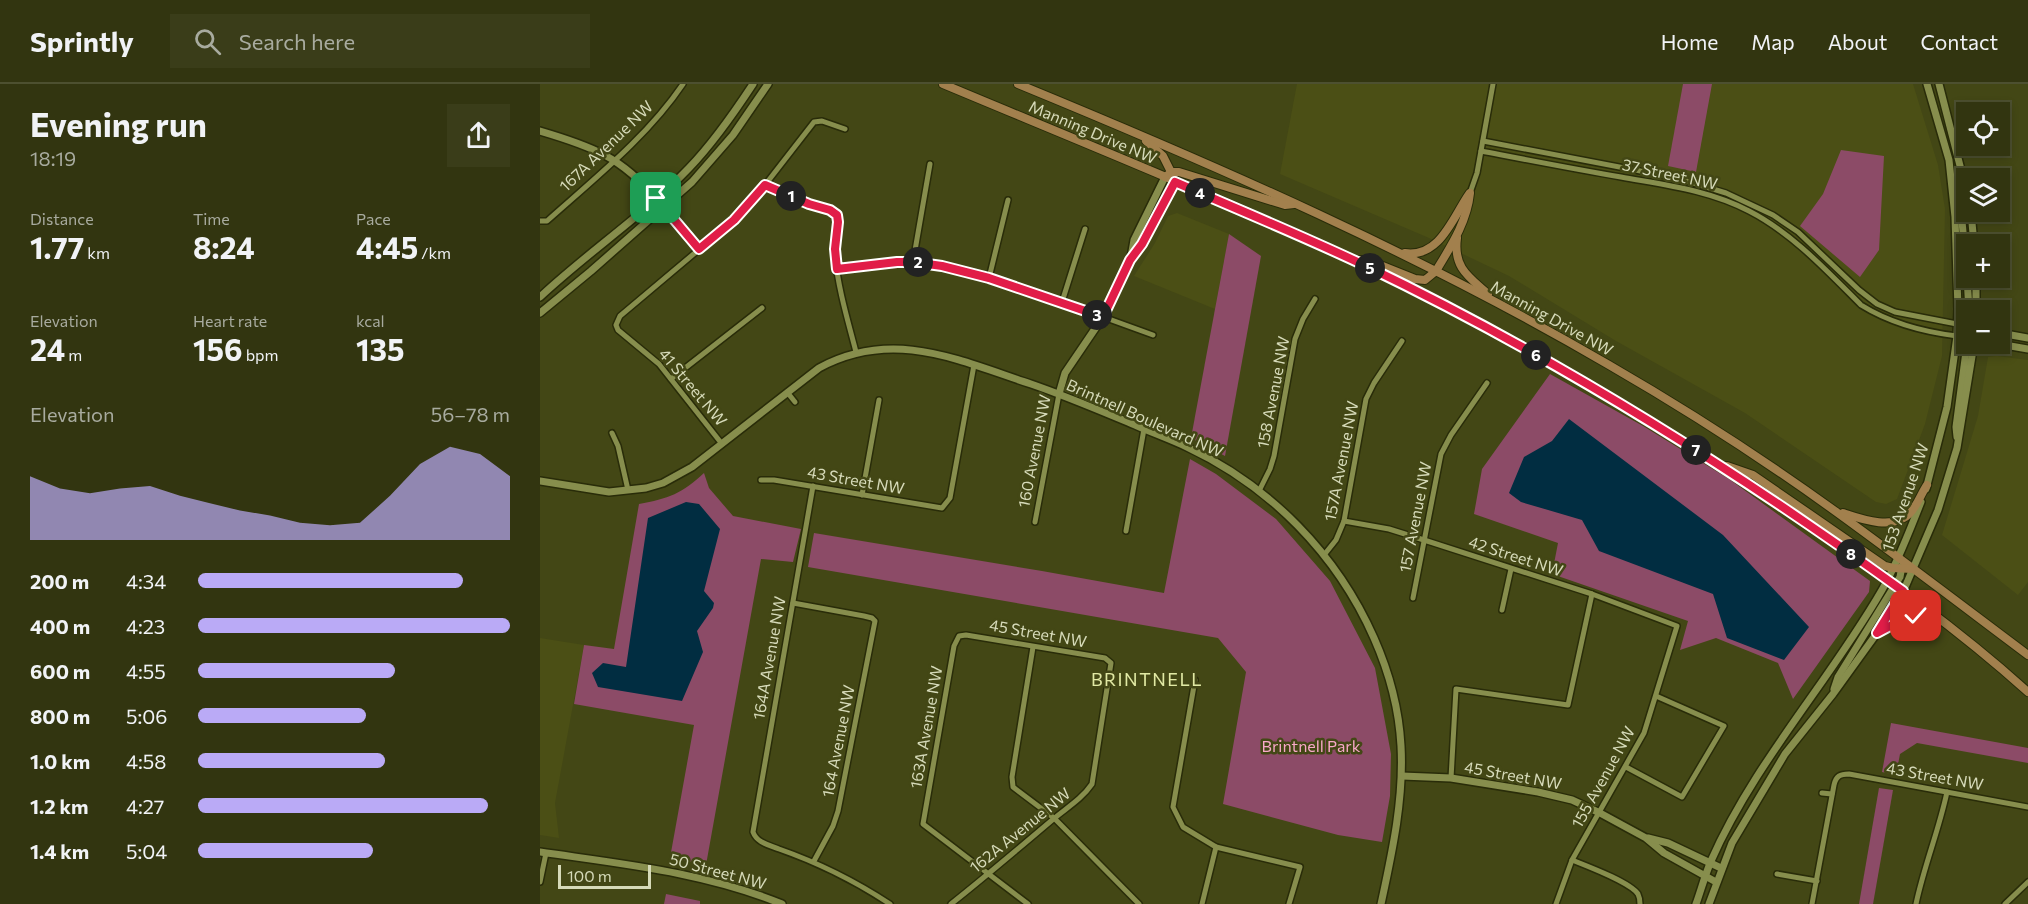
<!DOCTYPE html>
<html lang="en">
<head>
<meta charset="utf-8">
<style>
	body { margin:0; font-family:Commissioner,sans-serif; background:#3a3d19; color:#f1f3f6; height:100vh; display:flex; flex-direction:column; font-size:22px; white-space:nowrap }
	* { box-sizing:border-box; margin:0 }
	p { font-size:20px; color:#a8ab9f }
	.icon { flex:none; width:33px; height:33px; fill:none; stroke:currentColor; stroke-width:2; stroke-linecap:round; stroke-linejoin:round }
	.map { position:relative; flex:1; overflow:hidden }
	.drawer { display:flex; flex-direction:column; background:#323510; width:540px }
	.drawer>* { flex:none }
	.controls { position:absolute; left:1416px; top:18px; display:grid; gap:12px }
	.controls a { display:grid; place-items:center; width:54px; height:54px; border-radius:0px; background:#323510; box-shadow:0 3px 9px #0003,0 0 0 2px #4d5030; font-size:30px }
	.scale { position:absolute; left:18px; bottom:15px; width:93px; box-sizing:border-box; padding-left:6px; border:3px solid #d6dab9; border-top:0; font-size:16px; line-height:21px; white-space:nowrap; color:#d6dab9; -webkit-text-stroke:4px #434715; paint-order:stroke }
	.pin { position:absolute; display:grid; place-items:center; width:51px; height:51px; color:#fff; margin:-26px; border-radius:12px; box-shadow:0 3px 9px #0006 }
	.km { position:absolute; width:30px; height:30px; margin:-15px; border-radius:50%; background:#222; color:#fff; font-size:16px; line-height:30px; text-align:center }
	.round { display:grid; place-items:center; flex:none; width:63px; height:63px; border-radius:0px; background:#3a3d19 }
	.head { display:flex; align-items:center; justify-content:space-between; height:102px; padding:0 30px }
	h1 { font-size:33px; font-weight:700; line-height:45px }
	.metrics { display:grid; grid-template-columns:repeat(3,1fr); gap:9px; height:102px; padding:6px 30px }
	.metrics div { display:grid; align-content:center }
	.metrics b { font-size:30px; font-weight:700 }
	.metrics small { font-size:16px; font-weight:400 }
	.metrics p { font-size:16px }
	.chart { height:168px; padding:12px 30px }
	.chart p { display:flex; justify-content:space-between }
	.chart svg { width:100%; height:108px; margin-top:6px; fill:#baaaf6; opacity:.7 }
	ul { padding:0 30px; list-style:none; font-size:20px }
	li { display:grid; grid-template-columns:96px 72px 1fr; align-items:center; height:45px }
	li i { height:15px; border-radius:8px; background:#baaaf6 }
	header { display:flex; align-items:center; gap:36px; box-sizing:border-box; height:84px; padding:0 30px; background:#323510; border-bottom:2px solid #4d5030 }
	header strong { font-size:28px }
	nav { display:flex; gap:33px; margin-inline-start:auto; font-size:21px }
	.search { width:420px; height:54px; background:#3a3d19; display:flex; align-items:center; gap:15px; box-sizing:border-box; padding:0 21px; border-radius:0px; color:#a8ab9f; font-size:22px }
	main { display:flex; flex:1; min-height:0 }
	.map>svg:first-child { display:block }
</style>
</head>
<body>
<header>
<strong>Sprintly</strong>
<div class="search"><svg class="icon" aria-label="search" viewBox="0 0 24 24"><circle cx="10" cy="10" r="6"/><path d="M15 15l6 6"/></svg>Search here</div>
<nav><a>Home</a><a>Map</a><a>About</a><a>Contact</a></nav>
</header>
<main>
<section class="drawer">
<div class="head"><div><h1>Evening run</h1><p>18:19</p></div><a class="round"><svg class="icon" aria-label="share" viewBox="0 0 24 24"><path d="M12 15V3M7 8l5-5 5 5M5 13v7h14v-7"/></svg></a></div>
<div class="metrics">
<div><p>Distance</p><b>1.77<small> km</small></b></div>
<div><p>Time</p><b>8:24</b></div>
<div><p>Pace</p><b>4:45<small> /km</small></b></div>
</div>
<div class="metrics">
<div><p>Elevation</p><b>24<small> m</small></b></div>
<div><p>Heart rate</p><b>156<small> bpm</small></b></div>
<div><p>kcal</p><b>135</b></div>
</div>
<div class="chart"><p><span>Elevation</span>56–78 m</p>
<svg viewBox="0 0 160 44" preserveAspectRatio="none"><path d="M0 44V18L10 23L20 25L30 23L40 22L50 26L60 29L70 32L80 34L90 37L100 38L110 37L120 26L130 13L140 6L150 9L160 18V44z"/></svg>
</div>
<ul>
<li><b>200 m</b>4:34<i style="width:85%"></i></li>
<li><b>400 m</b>4:23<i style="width:100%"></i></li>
<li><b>600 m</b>4:55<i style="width:63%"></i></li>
<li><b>800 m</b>5:06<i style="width:54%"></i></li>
<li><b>1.0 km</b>4:58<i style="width:60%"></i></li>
<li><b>1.2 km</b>4:27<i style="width:93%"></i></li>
<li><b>1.4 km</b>5:04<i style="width:56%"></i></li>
</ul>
</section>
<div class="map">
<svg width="1488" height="820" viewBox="0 0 1488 820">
	<rect width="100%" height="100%" fill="#434715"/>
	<g fill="#4b4f15">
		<polygon points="757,0 1373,0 1398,81 1405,125 1402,272 1385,340 1357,415 1346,420 1336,418 1205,329 1076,257 969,192 889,154 740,90"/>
		<polygon points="637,129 689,150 675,225 594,192 615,159 628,132"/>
		<polygon points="1457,272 1488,276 1488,498 1478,511 1402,451 1438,332 1448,273"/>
		<polygon points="0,554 44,561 15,719 19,754 0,751"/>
	</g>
	<g fill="#8c4b67">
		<polygon points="1143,0 1172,0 1156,88 1128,82"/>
		<polygon points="1301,66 1344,72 1339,166 1320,193 1260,142 1283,110"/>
		<polygon points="689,150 721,172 685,372 651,354"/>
		<polygon points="1010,290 1103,342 1189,395 1330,497 1329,508 1253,615 1238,579 1176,554 1140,566 1148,537 1012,490 1018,459 934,430 942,385"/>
		<polygon points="650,375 676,390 736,435 790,497 835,584 851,670 850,712 842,758 798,751 683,720 706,588 678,554 268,483 274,449 502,487 624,509"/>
		<path d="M164 389 169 404 193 432 261 445 253 478 221 475 166 781 130 774 154 641 34 620 44 561 74 565 99 420C128 415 143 409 164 389Z"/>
		<polygon points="1351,639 1488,664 1488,679 1377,659 1360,670 1356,691 1342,688"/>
		<polygon points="1339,704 1353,706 1333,820 1319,820"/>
		<polygon points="126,810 160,817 160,820 124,820"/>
	</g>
	<g fill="#012d41">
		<polygon points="1029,335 1183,451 1269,543 1244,576 1187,554 1173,510 1059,467 1042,436 981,418 969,409 984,373 1012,357"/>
		<polygon points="146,418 159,420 180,445 164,507 174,519 173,524 157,547 163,568 142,617 58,603 52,589 63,579 86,583 108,434"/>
	</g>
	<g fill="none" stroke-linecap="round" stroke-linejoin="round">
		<g stroke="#292c09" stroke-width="8">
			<g id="street">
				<polyline points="943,57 1137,94 1186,109 1233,131 1258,148 1319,206 1337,220 1355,228 1417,240"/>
				<path d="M941 67C988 76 1034 85 1081 93 1125 101 1169 106 1209 127 1252 149 1287 187 1321 221 1350 239 1384 248 1417 252"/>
				<path d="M225 101 269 120 290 126 297 131C300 144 294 159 295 172 298 204 308 237 316 268"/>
				<polyline points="930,109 937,89 953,0"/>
				<polyline points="121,120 159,165"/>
				<path d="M0 137H7C54 95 108 52 143 0"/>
				<polyline points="373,178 390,80"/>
				<polyline points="297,185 373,178 414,184 522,218 613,251"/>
				<polyline points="449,194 468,116"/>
				<polyline points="522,218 545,145"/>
				<polyline points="131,295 222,224"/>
				<polyline points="247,308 255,318"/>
				<polyline points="72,349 78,362 88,406"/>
				<polyline points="182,360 119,280 78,246 76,241 80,232 194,136 225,101 274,38 282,37 305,45"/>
				<polyline points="221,396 234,396 402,424 410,414 434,281"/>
				<path d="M273 402 213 748C217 759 229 761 239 765 279 779 315 797 350 820"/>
				<polyline points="719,407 730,385 734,372 755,255 763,235 775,215"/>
				<polyline points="322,411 339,316"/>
				<polyline points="804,437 849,445 884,456 1052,510 1137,542 1104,649 1032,776 1016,820"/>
				<polyline points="495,438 519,310"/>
				<polyline points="586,447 604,345"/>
				<polyline points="784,471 796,456 804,437 826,315 834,299 862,257"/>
				<polyline points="873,514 901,370 911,351 947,299"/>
				<polyline points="253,519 324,532 332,534 335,537 298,727 293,742 274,777"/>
				<polyline points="962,526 971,485"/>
				<polyline points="493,563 472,693 473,703 514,734 599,820"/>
				<polyline points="655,596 633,723 643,743 676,763 760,783 749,820"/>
				<polyline points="1086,683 1142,713 1184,642 1116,612"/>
				<polyline points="911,694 916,605 1028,621 1052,510"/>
				<polyline points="1282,709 1292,710"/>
				<path d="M1032 776C1047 782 1090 798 1098 810 1100 814 1100 816 1100 820"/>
				<polyline points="1237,790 1277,797"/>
				<polyline points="0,798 6,769"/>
				<path d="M411 820C445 793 478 765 511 737 526 724 541 716 552 700L571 579 565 574 426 551 419 552 414 562 383 740 488 820"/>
				<polyline points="662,820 676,763"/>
				<path d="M1272 820 1294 701C1296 692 1300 690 1309 690L1488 723"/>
				<path d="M1376 820C1384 782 1399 746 1407 708"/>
				<polyline points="1465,820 1488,798"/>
			</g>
		</g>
		<g stroke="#292c09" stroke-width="10">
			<g id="secondary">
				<polyline points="1399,0 1426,105"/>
				<path d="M0 47C51 62 82 73 117 116"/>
				<polyline points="1416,108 1421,126 1426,181"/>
				<polyline points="1431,128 1434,160"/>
				<polyline points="591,173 594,156 625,93"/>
				<polyline points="1427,194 1429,226"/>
				<path d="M0 213C48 168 104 131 149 84 174 58 194 29 213 0"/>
				<polyline points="1436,226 1436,194"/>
				<polyline points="0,229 51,187 152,98 193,51 228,0"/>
				<polyline points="1418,241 1426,257"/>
				<polyline points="1460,249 1488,254"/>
				<polyline points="1459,260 1488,265"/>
				<polyline points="519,310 525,289 563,233 590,176 602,160 635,98"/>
				<polyline points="1417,353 1416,343 1427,260"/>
				<path d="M0 397 69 408 106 404 123 399 152 383 279 284C353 244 418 276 491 300 526 312 561 327 595 341 613 349 630 355 647 363 730 402 797 470 834 554 849 588 859 625 861 662 864 715 852 769 841 820"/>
				<polyline points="1386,405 1407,323 1417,252 1418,225 1415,133 1409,76 1387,0"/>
				<polyline points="1294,605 1298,593 1360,493 1362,482"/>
				<polyline points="862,692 911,694 998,708 1032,716 1060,729 1106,754 1124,769 1176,798"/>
				<polyline points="1108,754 1128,759 1181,784"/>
				<path d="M0 768C82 780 164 788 242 820"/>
				<path d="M1156 820C1161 806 1165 791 1171 777 1214 679 1289 598 1342 506 1358 478 1369 448 1381 418"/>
				<polyline points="1169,820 1192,759 1245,670 1293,610 1337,549 1363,508 1398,426 1417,364 1434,260"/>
			</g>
		</g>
		<g stroke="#292c09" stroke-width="10">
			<g id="primary">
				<path d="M403 0C544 59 686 116 824 181 977 254 1124 341 1263 437 1341 490 1418 545 1488 608"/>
				<path d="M478 0C680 83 881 171 1069 281 1147 326 1223 375 1295 427 1360 474 1424 523 1488 571"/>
				<polyline points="606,57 623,72 633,92"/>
				<polyline points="625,93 632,88 639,88 745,121 754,120"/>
				<path d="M917 154C913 184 929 193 948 210"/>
				<path d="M865 169C900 174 913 133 929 110"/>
				<path d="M820 176 835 179 875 195 885 196 896 187C911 162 927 138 930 109"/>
				<polyline points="1187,382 1213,391 1345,482 1353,484 1372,485"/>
				<path d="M1303 429C1321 435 1354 447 1370 429 1377 422 1381 410 1387 401"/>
				<path d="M1337 549C1359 538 1371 527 1397 536"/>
			</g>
		</g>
		<use href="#street" stroke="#878e4d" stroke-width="5"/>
		<use href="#secondary" stroke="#878e4d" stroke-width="7"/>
		<use href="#primary" stroke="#a2804d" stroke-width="8"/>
	</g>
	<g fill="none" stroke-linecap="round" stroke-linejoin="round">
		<g stroke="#fff" stroke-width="12">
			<path id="route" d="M116 114 159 165 194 136 225 101 269 120 290 126 297 131 298 138 295 165 297 185 357 178H373L402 182 449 194 563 233 590 176 602 160 635 98C699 126 763 152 826 182 1015 273 1193 384 1363 507L1337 549 1365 534 1376 532"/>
		</g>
		<use href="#route" stroke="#e11d48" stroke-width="8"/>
	</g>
	<g text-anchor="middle" stroke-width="5" stroke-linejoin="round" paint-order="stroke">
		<g font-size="16" fill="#d6dab9" stroke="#434715">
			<text transform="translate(553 48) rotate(23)" y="6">Manning Drive NW</text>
			<text transform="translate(66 62) rotate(-44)" y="6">167A Avenue NW</text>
			<text transform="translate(1130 90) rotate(12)" y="6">37 Street NW</text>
			<text transform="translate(1012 234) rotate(29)" y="6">Manning Drive NW</text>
			<text transform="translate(153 303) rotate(50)" y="6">41 Street NW</text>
			<text transform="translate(733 308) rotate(-79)" y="6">158 Avenue NW</text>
			<text transform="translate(605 334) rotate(24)" y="6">Brintnell Boulevard NW</text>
			<text transform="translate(494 367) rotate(-79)" y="6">160 Avenue NW</text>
			<text transform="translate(801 377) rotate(-79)" y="6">157A Avenue NW</text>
			<text transform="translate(316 396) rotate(10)" y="6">43 Street NW</text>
			<text transform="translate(1365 413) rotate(-71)" y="6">153 Avenue NW</text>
			<text transform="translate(875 433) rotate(-79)" y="6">157 Avenue NW</text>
			<text transform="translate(976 472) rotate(18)" y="6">42 Street NW</text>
			<text transform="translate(498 549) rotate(10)" y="6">45 Street NW</text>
			<text transform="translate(229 574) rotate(-80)" y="6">164A Avenue NW</text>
			<text transform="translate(386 643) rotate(-80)" y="6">163A Avenue NW</text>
			<text transform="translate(298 657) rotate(-79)" y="6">164 Avenue NW</text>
			<text transform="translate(973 691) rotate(10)" y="6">45 Street NW</text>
			<text transform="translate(1395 692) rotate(10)" y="6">43 Street NW</text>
			<text transform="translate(1063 693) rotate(-61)" y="6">155 Avenue NW</text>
			<text transform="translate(480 746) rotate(-39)" y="6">162A Avenue NW</text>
			<text transform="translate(178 787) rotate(15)" y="6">50 Street NW</text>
		</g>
		<g font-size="16" fill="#f9a8c9" stroke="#434715">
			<text x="771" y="668">Brintnell Park</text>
		</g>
		<g font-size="18" letter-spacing="1.5" fill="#e1e9a4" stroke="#434715">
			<text x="607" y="602">BRINTNELL</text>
		</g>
	</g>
</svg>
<div class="controls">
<a><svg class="icon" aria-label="locate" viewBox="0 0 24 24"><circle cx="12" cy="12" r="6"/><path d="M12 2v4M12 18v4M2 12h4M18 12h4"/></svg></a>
<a><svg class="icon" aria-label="layers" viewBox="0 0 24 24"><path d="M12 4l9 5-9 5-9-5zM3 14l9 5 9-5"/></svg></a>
<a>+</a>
<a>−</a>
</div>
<div class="scale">100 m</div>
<div class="pin" style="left:116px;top:114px;background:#1e9e55"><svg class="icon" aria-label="arrive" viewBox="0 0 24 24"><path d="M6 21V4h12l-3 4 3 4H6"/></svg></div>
<div class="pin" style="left:1376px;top:532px;background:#d93025"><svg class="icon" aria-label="check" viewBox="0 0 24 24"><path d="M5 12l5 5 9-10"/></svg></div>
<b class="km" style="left:251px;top:112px">1</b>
<b class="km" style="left:378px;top:178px">2</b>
<b class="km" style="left:557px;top:231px">3</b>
<b class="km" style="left:660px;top:109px">4</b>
<b class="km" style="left:830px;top:184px">5</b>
<b class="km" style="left:996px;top:271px">6</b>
<b class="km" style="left:1156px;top:366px">7</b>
<b class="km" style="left:1311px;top:470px">8</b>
</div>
</main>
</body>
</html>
